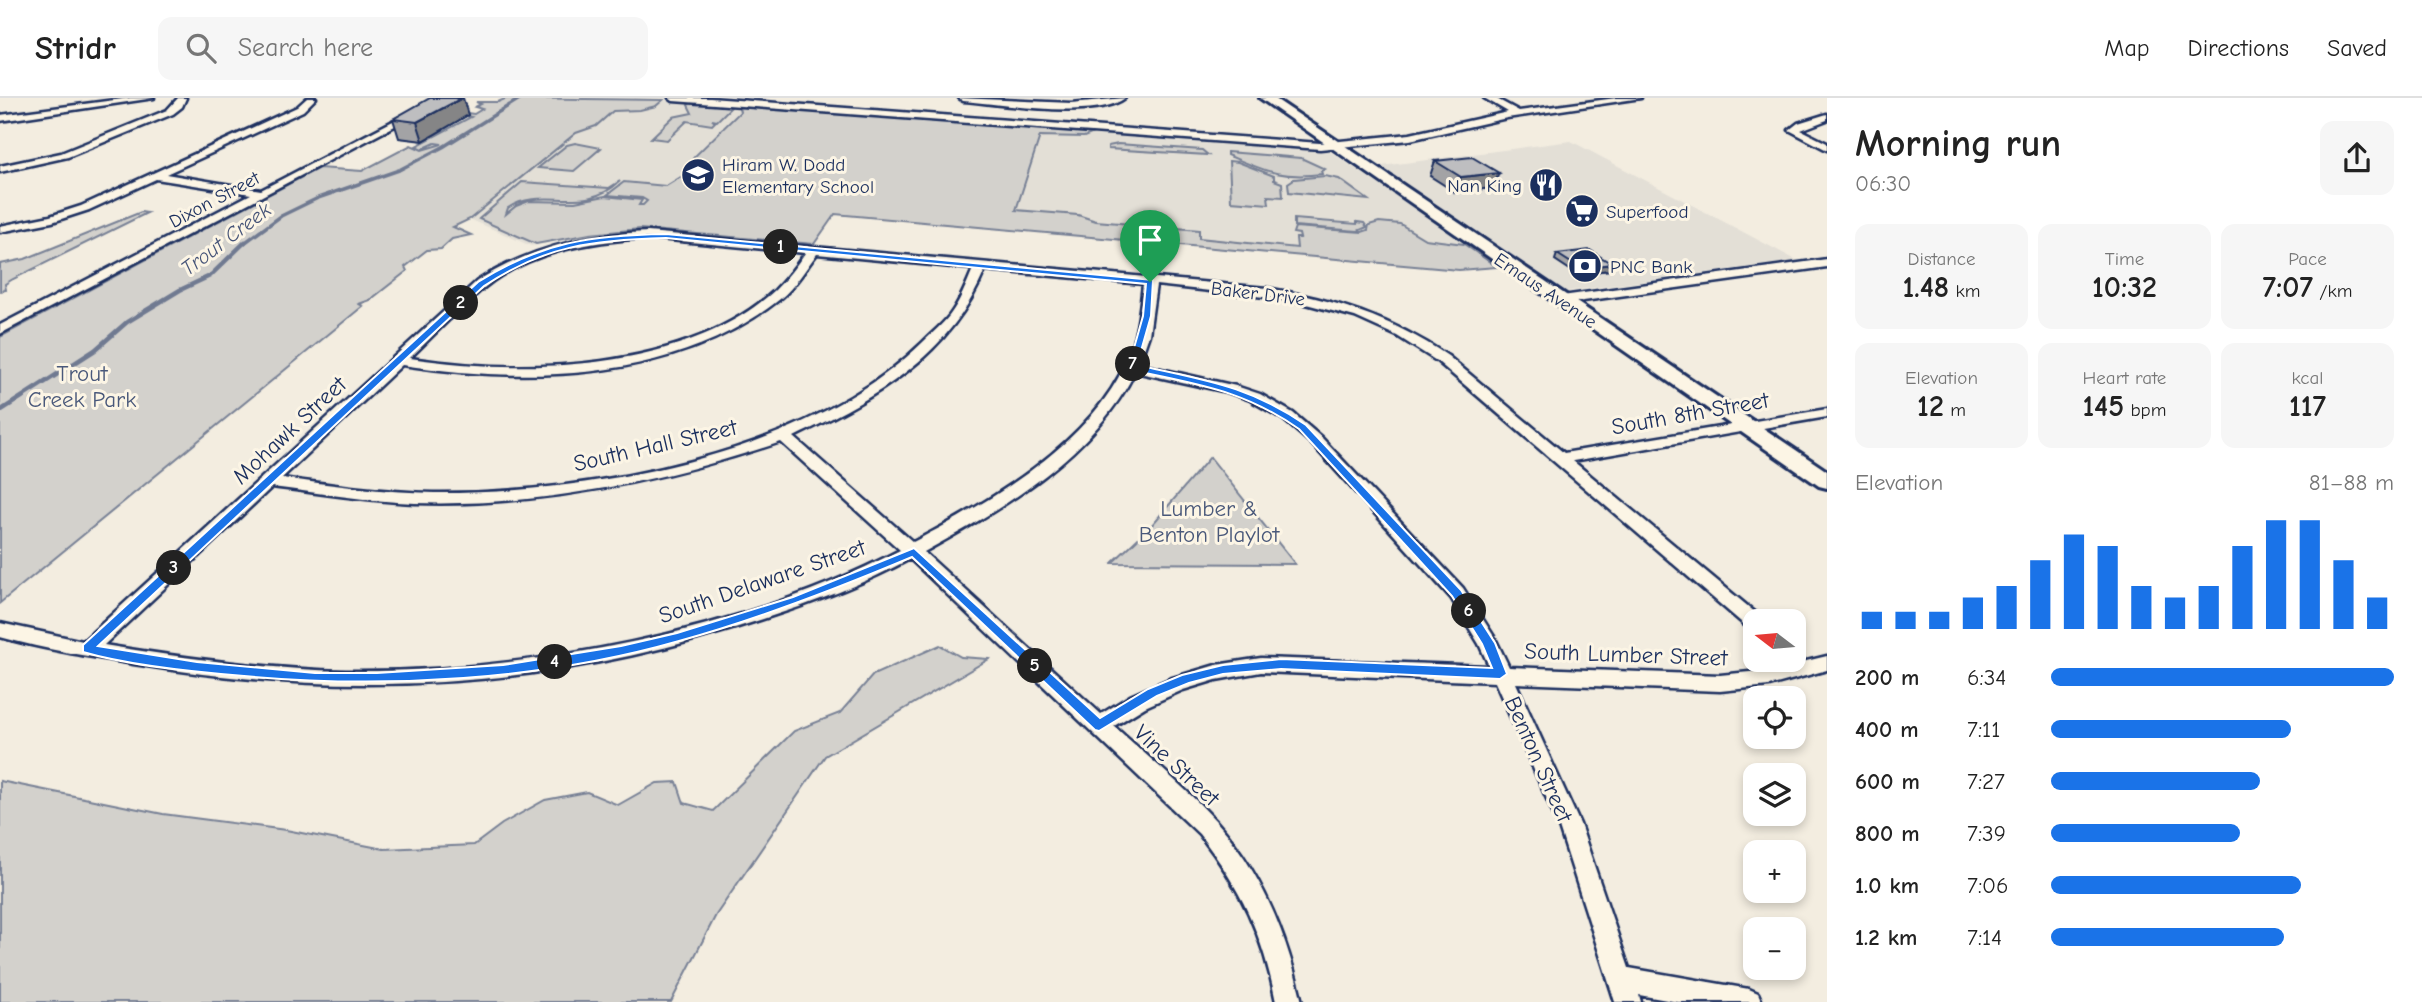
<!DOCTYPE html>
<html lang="en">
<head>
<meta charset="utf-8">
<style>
	body { margin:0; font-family:"Comic Neue",sans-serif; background:#f6f6f6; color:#222; height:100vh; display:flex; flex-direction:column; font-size:26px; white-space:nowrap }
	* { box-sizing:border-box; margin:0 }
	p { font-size:23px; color:#767676 }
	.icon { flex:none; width:38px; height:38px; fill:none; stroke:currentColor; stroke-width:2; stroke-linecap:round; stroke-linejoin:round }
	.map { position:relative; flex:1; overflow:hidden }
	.drawer { display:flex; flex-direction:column; background:#fff; width:595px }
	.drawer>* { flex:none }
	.needle { width:46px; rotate:286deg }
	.buttons { position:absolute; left:1743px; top:511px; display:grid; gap:14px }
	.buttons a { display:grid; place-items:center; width:63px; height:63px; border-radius:14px; background:#fff; box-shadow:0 4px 10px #0003; font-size:35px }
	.pin { position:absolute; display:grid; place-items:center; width:60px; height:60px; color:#fff; margin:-72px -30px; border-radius:50% 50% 50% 0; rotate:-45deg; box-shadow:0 0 7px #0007 }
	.pin .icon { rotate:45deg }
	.km { position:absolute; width:35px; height:35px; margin:-18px; border-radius:50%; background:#222; color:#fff; font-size:19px; line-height:35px; text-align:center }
	.round { display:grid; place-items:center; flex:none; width:74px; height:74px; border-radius:14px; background:#f6f6f6 }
	.summary { display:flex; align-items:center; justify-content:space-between; height:119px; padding:0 28px }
	h1 { font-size:38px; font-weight:700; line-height:52px }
	.stats { display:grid; grid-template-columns:repeat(3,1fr); gap:10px; height:119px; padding:7px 28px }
	.stats div { display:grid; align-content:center; border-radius:14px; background:#f6f6f6; text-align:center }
	.stats b { font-size:30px; font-weight:700 }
	.stats small { font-size:19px; font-weight:400 }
	.stats p { font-size:19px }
	.chart { height:196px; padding:14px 28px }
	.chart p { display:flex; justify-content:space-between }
	.chart svg { width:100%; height:126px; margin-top:7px; stroke:#1a73e8; stroke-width:6 }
	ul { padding:0 28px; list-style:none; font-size:23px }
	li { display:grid; grid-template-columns:112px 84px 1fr; align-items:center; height:52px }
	li i { height:18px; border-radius:9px; background:#1a73e8 }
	header { display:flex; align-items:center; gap:42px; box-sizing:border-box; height:98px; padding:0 35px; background:#fff; border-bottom:2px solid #e0e0e0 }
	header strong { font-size:33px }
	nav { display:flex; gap:38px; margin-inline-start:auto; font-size:24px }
	.search { width:490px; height:63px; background:#f6f6f6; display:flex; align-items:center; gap:18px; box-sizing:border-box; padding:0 24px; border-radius:14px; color:#767676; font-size:26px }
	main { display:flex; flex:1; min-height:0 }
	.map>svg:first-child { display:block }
</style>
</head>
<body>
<header>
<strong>Stridr</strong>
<div class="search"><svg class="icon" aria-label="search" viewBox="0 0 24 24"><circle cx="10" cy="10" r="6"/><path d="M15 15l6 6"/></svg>Search here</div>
<nav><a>Map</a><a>Directions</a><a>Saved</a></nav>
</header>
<main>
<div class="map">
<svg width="1827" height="904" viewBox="0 0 1827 904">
	<rect width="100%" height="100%" fill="#f3ede0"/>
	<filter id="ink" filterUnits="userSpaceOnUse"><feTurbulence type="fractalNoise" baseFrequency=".0143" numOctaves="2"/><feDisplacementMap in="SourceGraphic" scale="14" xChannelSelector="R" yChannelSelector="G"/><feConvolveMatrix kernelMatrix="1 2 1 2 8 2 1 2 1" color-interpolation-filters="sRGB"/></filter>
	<g filter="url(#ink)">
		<g fill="#e3dfd6">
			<polygon points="635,0 1326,51 1501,168 1459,172 835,116 813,147 640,133 605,135 531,148 458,116 479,86"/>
			<polygon points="1571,43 1798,163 1563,194 1374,69"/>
		</g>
		<g fill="#d3d1cc" stroke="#778095" stroke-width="2">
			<polygon points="507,0 663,2 656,8 640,12 613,13 596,28 576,35 470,121 453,129 471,137 452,141 441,151 427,152 405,169 407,173 370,202 359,206 363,208 0,505 0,239 319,70 362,73 411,47 422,52 442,46 435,45 422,51 416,48 471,19 466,18 466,15 474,16 482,11 475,9 481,6 476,4 498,4"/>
			<polygon points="692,4 732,8 717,23 712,22 715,24 712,27 687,23 667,42 651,40 673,19 692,15 688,7"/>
			<path d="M739 9 1096 34 1084 39 1040 38 1016 112 1078 117 1096 123 1199 132V140L1297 150 1296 140H1300L1299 136 1293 135 1295 129 1362 134 1368 132 1369 127 1379 124 1400 126 1425 141 1464 146 1497 169 1459 172 835 116 814 146 640 131 590 136 536 146 479 121 522 84 609 90 620 83C584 118 543 87 508 110L506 116 516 108 529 103 575 104 605 98 642 102 639 107H643L647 103 642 100 607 97 624 84 666 88 684 77 694 59 740 14Z"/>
			<polygon points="575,45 601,50 574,73 538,70 567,47"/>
			<polygon points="1118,46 1202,52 1208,57 1108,51 1108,48"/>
			<path d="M1227 54 1301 60 1325 71 1321 73 1322 76C1280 81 1266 73 1227 57Z"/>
			<polygon points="1229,63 1238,64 1274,78 1274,82 1282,85 1283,99 1268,98 1269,106 1231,103"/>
			<polygon points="1325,78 1339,81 1368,102 1289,94 1288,85 1294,81"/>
			<polygon points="141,114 147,115 13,181 5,186 6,192 0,193 0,166 25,161"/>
			<polygon points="1294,121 1357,126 1357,124 1364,125 1367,129 1358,133 1294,128"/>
			<polygon points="1210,359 1295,466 1112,465 1151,428"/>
			<polygon points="940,547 961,559 989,561 825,658 716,817 671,904 0,904 0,683 163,716 286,732 384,751 474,747 502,726 545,702 587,694 618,707 657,685 677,684 684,705 713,713 794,633 840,615 873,577"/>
		</g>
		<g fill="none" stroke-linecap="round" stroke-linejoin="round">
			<polyline stroke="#707a91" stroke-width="3.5" points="243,146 281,118 318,100 399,72 443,49 521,0"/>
			<polyline stroke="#707a91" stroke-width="4.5" points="0,313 95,252 127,224 180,192 210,178 245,144"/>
			<g stroke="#1b2f5e" stroke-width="5">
				<g id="minor">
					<polygon points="130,0 154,0 0,23 0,17"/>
					<polygon points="178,0 186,0 182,9 173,16 68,59 0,74 0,68 61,55 167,12"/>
					<polygon points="307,0 316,0 303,13 166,76 261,92 437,0 448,0 0,236 0,227 251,96 156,81 89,112 52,124 0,134 0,128 50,118 81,108 297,9"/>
					<polygon points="669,0 710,0 1320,45 1410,36 1508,14 1484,0 1495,0 1519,13 1616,0 1641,0 1507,20 1410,42 1320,51 673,3"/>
					<path d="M959 0 1071 5 1125 0C1097 22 1000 6 963 3Z"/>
					<polygon points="1827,16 1827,22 1801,32 1827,45 1827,52 1789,32 1798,25"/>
					<path d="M648 134 1267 190C1333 201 1392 220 1448 258L1564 355 1827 311V319L1573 363 1762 520 1763 523H1755V532L1748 530 1438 264 1397 238 1355 219 1291 202 1156 187 1149 237 1139 266 1236 288 1260 296 1293 315 1322 340 1463 490 1495 540 1509 569 1720 577 1769 572 1827 558V572L1769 588 1720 593 1516 585 1580 726 1629 870 1749 891 1758 895 1762 904H1678L1639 897 1641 904H1615L1558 726 1495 584 1261 574 1216 582 1183 592 1145 609 1114 628C1148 659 1185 689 1216 723 1262 774 1287 838 1302 904H1276C1263 837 1241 790 1199 736L910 461C864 486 813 505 763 521 557 590 354 602 140 567 93 559 46 552 0 539V525L83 543 477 183C530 150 586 136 648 134ZM648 140 805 155C796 168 786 181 775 192 686 274 522 277 410 260 435 236 458 211 485 189 530 153 592 143 648 140ZM817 156 973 171C966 187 960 204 949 218 942 227 932 235 923 244 808 357 591 396 434 395 383 394 332 387 282 380L402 267C527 286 676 284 780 201 795 189 805 171 817 156ZM985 172 1143 186C1140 213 1137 240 1126 264 1091 345 988 405 913 444L794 339C875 300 950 259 985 172ZM1135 274 1227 294 1250 302 1283 321 1312 346 1451 500 1479 546 1489 568 1261 560 1216 567 1169 581 1130 598 1101 616 924 454C1002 411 1094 357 1135 274ZM781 344 900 452C741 535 525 575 346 573 265 571 184 560 104 547L272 389C320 395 367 403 415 405 540 409 664 383 781 344Z"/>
					<polygon points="1827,161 1827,169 1562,206 1556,202 1562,198"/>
				</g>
			</g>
			<g stroke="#1b2f5e" stroke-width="6">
				<polygon id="secondary" points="1260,0 1274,0 1827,373 1827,390 1819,388"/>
			</g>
			<use href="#minor" fill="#fcf5e5" fill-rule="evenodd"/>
			<use href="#secondary" fill="#fcf5e5" fill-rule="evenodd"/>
		</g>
		<g fill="#a3a3a5" stroke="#1b2f5e" stroke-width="2">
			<polygon points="468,17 423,43 399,40 393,21"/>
			<polygon points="1435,63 1493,90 1455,94 1430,78"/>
			<polygon points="1557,156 1609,172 1576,176 1555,162"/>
		</g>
		<g fill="#858586" stroke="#1b2f5e" stroke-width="2">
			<polygon points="462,0 463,0 468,17 423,43 417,24"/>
			<polygon points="1499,75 1493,90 1455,94 1461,79"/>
			<polygon points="1612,166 1609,172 1576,176 1579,170"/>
		</g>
		<g fill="#bebec0" stroke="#1b2f5e" stroke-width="2">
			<polygon points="430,0 462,0 417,24 393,21"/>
			<polygon points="1472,59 1499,75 1461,79 1435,63"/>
			<polygon points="1590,152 1612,166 1579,170 1557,156"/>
		</g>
	</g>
	<path fill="#1a73e8" stroke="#fff" stroke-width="2" fill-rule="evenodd" d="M666 136 1153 182 1151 218 1137 267C1203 282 1248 287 1306 327L1461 492 1495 545 1507 576 1500 581 1281 571 1223 576 1189 585 1157 598 1099 633 1095 632 912 459C836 491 759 521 679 543 543 582 385 591 244 578 194 574 131 568 83 554V547L478 184C542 144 592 137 666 136ZM666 140 1146 186 1143 218 1128 271C1196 287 1240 290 1299 331L1452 498 1482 546 1492 570 1281 561 1223 567 1182 577 1148 591 1100 620 914 450 793 499 677 535 621 548 503 567 377 575H315L197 564 98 548 484 188C546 147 594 142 666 140Z"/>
	<defs>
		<g id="school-disc" transform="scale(1.75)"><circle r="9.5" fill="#1b2f5e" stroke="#fcf5e5"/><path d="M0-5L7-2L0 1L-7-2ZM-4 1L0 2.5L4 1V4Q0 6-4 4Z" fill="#fff"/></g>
		<g id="restaurant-disc" transform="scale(1.75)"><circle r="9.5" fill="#1b2f5e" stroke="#fcf5e5"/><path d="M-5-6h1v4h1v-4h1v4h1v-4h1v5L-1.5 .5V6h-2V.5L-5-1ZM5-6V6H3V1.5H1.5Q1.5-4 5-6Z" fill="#fff"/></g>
		<g id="supermarket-disc" transform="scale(1.75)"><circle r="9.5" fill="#1b2f5e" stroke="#fcf5e5"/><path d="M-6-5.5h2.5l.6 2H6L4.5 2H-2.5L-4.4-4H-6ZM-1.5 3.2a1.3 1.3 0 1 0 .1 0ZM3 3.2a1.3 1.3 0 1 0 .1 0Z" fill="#fff"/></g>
		<g id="bank-disc" transform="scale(1.75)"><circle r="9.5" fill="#1b2f5e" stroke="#fcf5e5"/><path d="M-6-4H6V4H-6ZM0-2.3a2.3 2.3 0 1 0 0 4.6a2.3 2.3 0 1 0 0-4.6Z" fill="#fff"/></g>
	</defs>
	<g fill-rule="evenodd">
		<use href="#school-disc" x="698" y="77"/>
		<use href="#restaurant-disc" x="1546" y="87"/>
		<use href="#supermarket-disc" x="1582" y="113"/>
		<use href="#bank-disc" x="1585" y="168"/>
	</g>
	<g text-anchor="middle" stroke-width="6" stroke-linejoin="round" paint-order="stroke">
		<g font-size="19" fill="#1b2f5e" stroke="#fcf5e5" text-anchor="start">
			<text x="722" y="73">Hiram W. Dodd<tspan x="722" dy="22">Elementary School</tspan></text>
			<text x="1522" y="94" text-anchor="end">Nan King</text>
			<text x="1606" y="120">Superfood</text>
			<text x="1610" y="175">PNC Bank</text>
		</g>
		<g font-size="19" fill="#1b2f5e" stroke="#fcf5e5">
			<text transform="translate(214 101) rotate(-28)" y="7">Dixon Street</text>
			<text transform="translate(1546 192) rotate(34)" y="7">Emaus Avenue</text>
			<text transform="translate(1258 195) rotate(7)" y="7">Baker Drive</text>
		</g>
		<g font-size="21" font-style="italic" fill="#465478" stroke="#fcf5e5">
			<text transform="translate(226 141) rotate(-37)" y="7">Trout Creek</text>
		</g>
		<g font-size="23" fill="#49587a" stroke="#fcf5e5">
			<text x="82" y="283">Trout<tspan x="82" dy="26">Creek Park</tspan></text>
			<text x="1209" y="418">Lumber &amp;<tspan x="1209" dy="26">Benton Playlot</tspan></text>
		</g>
		<g font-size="23" fill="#1b2f5e" stroke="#fcf5e5">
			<text transform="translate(1690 315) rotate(-10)" y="8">South 8th Street</text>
			<text transform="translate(289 332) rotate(-43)" y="8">Mohawk Street</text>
			<text transform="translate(655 347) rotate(-13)" y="8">South Hall Street</text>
			<text transform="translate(762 483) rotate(-19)" y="8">South Delaware Street</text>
			<text transform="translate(1626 556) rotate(2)" y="8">South Lumber Street</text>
			<text transform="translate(1539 661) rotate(66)" y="8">Benton Street</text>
			<text transform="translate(1177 667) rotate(43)" y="8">Vine Street</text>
		</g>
	</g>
</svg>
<div class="buttons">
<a><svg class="needle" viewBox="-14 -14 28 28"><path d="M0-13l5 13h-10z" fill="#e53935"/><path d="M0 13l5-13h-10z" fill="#767676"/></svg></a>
<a><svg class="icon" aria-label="locate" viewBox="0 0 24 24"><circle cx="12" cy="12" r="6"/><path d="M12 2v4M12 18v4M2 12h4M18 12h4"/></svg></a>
<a><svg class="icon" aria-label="layers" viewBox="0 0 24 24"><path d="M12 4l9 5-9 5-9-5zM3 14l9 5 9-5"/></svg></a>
<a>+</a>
<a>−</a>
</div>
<div class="pin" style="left:1150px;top:184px;background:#1e9e55"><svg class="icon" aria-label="arrive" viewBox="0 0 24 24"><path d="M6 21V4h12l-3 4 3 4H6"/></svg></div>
<b class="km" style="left:781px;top:149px">1</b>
<b class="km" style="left:461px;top:205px">2</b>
<b class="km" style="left:174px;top:470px">3</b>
<b class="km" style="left:555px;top:564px">4</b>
<b class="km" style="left:1035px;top:568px">5</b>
<b class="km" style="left:1469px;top:513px">6</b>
<b class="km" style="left:1133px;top:266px">7</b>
</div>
<section class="drawer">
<div class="summary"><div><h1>Morning run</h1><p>06:30</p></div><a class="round"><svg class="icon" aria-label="share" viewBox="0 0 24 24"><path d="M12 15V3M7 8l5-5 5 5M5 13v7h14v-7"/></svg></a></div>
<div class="stats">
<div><p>Distance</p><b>1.48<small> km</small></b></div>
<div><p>Time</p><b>10:32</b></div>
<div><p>Pace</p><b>7:07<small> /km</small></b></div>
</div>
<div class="stats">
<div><p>Elevation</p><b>12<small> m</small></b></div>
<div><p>Heart rate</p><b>145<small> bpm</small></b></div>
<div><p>kcal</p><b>117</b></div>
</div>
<div class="chart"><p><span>Elevation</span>81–88 m</p>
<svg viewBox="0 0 160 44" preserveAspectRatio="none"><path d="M5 44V38M15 44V38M25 44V38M35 44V33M45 44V29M55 44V20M65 44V11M75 44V15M85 44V29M95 44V33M105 44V29M115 44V15M125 44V6M135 44V6M145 44V20M155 44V33"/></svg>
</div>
<ul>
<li><b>200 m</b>6:34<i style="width:100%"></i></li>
<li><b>400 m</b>7:11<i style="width:70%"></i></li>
<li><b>600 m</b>7:27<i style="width:61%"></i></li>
<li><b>800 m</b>7:39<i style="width:55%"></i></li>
<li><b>1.0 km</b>7:06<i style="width:73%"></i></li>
<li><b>1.2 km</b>7:14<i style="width:68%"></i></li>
</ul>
</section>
</main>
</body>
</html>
